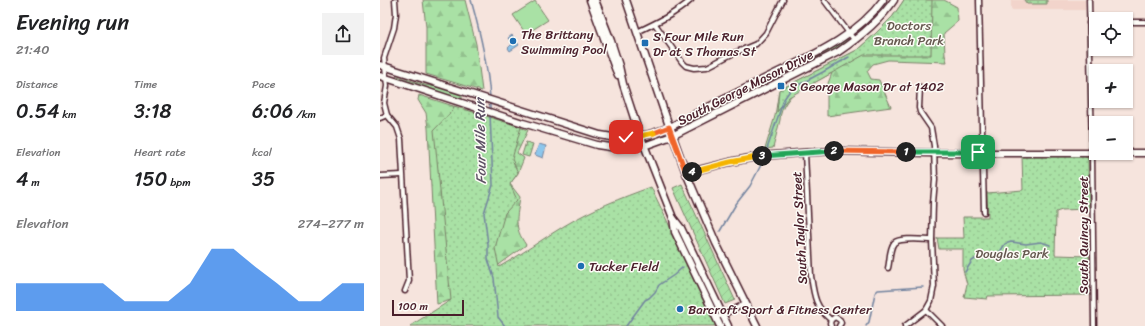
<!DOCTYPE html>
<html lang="en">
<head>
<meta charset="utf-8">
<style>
	body { margin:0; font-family:Sriracha,sans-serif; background:#f2f2f2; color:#202124; height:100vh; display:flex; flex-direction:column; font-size:15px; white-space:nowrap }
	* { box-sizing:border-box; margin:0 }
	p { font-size:13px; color:#757577 }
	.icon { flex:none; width:22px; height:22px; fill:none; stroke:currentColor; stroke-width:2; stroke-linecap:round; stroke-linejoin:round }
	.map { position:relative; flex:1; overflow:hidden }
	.side { display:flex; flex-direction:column; background:#fff; width:380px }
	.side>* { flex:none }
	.tools { position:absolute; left:709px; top:12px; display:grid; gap:8px }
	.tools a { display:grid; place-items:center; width:44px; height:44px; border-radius:0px; background:#fff; box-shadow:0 1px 3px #0004; font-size:20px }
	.scale { position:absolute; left:12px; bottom:10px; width:72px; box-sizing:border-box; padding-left:4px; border:2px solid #4a1f2b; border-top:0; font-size:11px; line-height:14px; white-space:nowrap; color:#4a1f2b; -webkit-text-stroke:3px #fdfcf7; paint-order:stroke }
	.pin { position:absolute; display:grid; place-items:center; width:34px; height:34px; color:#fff; margin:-17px; border-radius:8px; box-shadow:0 2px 6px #0006 }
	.km { position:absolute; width:20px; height:20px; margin:-10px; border-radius:50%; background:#222; color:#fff; font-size:11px; line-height:20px; text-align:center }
	.round { display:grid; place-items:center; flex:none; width:42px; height:42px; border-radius:0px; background:#f2f2f2 }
	.head { display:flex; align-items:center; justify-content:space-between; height:68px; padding:0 16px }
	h1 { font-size:22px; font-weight:600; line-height:30px }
	.figures { display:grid; grid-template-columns:repeat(3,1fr); gap:6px; height:68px; padding:4px 16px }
	.figures div { display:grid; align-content:center }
	.figures b { font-size:20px; font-weight:600 }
	.figures small { font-size:11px; font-weight:400 }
	.figures p { font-size:11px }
	.chart { height:112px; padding:8px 16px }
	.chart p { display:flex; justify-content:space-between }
	.chart svg { width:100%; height:72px; margin-top:4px; fill:#1a73e8; opacity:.7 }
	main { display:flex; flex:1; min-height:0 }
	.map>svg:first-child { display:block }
</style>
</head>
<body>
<main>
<section class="side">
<div class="head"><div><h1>Evening run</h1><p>21:40</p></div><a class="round"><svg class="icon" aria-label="share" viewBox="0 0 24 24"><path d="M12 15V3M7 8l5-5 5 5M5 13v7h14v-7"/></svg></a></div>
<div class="figures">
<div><p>Distance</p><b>0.54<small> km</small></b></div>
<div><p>Time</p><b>3:18</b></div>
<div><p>Pace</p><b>6:06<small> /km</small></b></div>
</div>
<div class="figures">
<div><p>Elevation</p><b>4<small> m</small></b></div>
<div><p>Heart rate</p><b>150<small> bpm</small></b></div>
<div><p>kcal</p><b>35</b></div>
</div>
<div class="chart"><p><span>Elevation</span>274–277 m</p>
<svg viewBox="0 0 160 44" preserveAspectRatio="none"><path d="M0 44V27L10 27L20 27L30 27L40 27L50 38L60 38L70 38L80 27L90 6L100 6L110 17L120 27L130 38L140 38L150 27L160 27V44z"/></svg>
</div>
</section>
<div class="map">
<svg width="765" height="326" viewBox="0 0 765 326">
	<defs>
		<pattern id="forest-firs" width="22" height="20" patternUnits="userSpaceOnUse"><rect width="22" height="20" fill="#a9e1a5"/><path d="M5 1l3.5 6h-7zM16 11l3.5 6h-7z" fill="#93c18e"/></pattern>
		<pattern id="park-dots" width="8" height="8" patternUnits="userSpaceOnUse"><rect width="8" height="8" fill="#a9e1a5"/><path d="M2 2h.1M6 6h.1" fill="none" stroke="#93c18e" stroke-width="1.8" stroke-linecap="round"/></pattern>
		<pattern id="garden-furrows" width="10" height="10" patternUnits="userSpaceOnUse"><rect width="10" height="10" fill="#a9e1a5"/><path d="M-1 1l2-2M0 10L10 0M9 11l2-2" fill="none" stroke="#93c18e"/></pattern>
		<pattern id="water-ripples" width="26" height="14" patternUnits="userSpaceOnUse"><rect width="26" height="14" fill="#8dc6ec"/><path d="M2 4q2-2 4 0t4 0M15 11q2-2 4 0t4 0" fill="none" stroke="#7baacb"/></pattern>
	</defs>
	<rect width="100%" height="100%" fill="#f6e4dd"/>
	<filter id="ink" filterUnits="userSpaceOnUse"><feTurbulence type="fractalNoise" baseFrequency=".025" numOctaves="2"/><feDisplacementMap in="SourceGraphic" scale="8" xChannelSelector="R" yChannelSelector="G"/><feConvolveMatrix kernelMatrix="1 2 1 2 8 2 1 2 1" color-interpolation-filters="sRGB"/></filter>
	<g filter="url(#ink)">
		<rect fill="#f2d4cb" x="631" y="0" width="74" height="10"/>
		<g fill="#a9e1a5" stroke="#7a8068">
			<polygon points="155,1 168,20 146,34 133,15"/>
			<polygon points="467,38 469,42 461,47 394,82 393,78 452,47"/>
			<polygon points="17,76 45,85 58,87 82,94 82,100 16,79"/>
			<polygon points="386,81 388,84 298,130 297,128 315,119 322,113"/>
		</g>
		<g fill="url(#forest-firs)" stroke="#7a8068">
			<polygon points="43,0 85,0 96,44 102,91 46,74 46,27"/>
			<path d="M524 0H564L577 7 578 21 564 33 565 55 567 62 508 60 493 64 487 71 491 79 499 80 511 107 447 116V86L452 73 428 86 419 87C411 96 400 107 400 120L393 148 385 149 395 116 399 90 477 50 495 34 513 16Z"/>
			<path d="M39 95 148 130 137 153 144 158 138 173 130 184 140 197C137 218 133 226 146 245L71 300 57 304 48 128 46 113 38 100Z"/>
		</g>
		<g fill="url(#park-dots)" stroke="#7a8068">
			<polygon points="524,0 552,0 551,55 484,55 409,97 397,112 399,90 477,50 495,34 513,16"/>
			<polygon points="644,0 667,0 667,4 647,4"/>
			<path d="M74 106 141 127 132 159 138 173 130 184 137 200 125 213 115 248 119 267C141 255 162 239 184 226 212 209 241 198 271 187L337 326H30L71 300 54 130 73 110Z"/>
			<polygon points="146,142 153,144 149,157 142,155"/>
			<polygon points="642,156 703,156 708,158 709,209 682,210 676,212 675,255 709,256 709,295 608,296 607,299 584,297 587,284 583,270 583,249 559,249 557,238 584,238 583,217 608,217 607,193 643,190"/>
		</g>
		<polygon fill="url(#garden-furrows)" stroke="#7a8068" points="302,184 355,300 345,304 293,188"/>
		<g fill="url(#water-ripples)" stroke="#72839f">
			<polygon points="132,35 139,45 130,51 128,48 132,44 128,38"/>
			<polygon points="159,144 166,146 163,158 155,155"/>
		</g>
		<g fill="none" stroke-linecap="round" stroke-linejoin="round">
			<g stroke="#72839f" stroke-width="1.5">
				<path d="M91 0C100 32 108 65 110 98"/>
				<polyline points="110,102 110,110"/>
				<polyline points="110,114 113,185 104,213 108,244 108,259 114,278 118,317 125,326"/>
				<polyline points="387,149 404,99 411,89 443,72 469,57"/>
				<polyline points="340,231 356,204 370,186 382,163"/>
				<polyline points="585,272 592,261 597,258 614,257 618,255 625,244 631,242 646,244 661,242 670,245"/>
				<polyline points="246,326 265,300 269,298 275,292 279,285 294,275 303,267"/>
				<polyline points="486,326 489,322 495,293 498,290 543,287"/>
			</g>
			<g stroke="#4a1f2b" stroke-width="7">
				<g id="street">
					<polyline points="15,0 16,14 14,28 4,58 7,86 4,103 7,115 17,127 21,139 29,281 25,291"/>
					<polyline points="444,0 475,41"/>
					<polyline points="599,0 604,212"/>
					<polyline points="709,0 712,153 714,326"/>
					<polyline points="746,22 765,22"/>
					<polyline points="709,23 716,23"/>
					<polyline points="275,24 302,62 306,66 314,68 327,67 352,54 376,44 386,33 403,0"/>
					<path d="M257 32C276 23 295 14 311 0"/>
					<polyline points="0,118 7,115"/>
					<path d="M425 153 431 276C434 296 435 307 451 320"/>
					<polyline points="0,176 22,175"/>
					<path d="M508 268C510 261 509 249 514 243 520 237 544 240 552 240"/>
					<polyline points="546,310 562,326"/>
					<polyline points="340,316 365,304"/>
					<polyline points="451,326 450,323 451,320 455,317 460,320 461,323 459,326"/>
					<polyline points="525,326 546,310 551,301 554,286 552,240 553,203 555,180 554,146 551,128 540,112 539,108 540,87"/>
				</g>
			</g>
			<g stroke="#4a1f2b" stroke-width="9">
				<g id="secondary">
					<polyline points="210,0 235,68 238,75"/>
					<polyline points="215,0 231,41 239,66 243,84 257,127 293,218 295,232 340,326"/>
					<polyline points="246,0 287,120 306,173 336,243 377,326"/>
					<path d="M0 65 220 135C246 141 271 136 294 125 324 109 354 94 384 79 426 58 475 39 503 0"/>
					<path d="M0 76 143 123 217 145 237 148 264 146 292 136 458 52C480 37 500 21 514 0"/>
					<polyline points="746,153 765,153"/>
					<polyline points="306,173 350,162 380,156 434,152 456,151 550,153 716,153"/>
					<polyline points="294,219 301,228 348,326"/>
				</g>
			</g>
			<use href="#street" stroke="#fdfcf7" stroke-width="4"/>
			<use href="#secondary" stroke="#fdfcf7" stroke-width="6"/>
		</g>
	</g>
	<g fill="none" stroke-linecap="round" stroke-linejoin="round" filter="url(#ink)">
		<g stroke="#fff" stroke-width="8">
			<polyline id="split-1" points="526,152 598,152"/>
		</g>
		<g stroke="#fff" stroke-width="8">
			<polyline id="split-2" points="454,151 526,152"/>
		</g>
		<g stroke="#fff" stroke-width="8">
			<polyline id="split-3" points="382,156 454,151"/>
		</g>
		<g stroke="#fff" stroke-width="8">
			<polyline id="split-4" points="312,172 350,162 382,156"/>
		</g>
		<g stroke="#fff" stroke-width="8">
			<polyline id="split-5" points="274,133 289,127 306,173 312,172"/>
		</g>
		<g stroke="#fff" stroke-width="8">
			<polyline id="split-6" points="246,137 260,136 274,133"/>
		</g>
		<use href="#split-1" stroke="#22a559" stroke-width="5"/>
		<use href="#split-2" stroke="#f0652b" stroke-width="5"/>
		<use href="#split-3" stroke="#22a559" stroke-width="5"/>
		<use href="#split-4" stroke="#f5b400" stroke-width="5"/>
		<use href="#split-5" stroke="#f0652b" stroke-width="5"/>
		<use href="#split-6" stroke="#f5b400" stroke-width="5"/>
	</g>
	<g fill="#1f6fb2" stroke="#fdfcf7" stroke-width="1.5">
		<circle cx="133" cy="41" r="4"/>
		<rect x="261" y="39" width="8" height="8" rx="2"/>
		<rect x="397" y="82" width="8" height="8" rx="2"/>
		<circle cx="201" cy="266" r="4"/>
		<circle cx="300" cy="309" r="4"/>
	</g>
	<g text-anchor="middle" stroke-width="3" stroke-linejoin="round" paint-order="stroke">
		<g font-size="13" fill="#665950" stroke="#fdfcf7">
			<text x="529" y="30">Doctors<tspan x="529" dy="15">Branch Park</tspan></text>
			<text x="632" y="258">Douglas Park</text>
		</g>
		<g font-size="13" fill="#4a1f2b" stroke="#fdfcf7" text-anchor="start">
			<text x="141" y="39">The Brittany<tspan x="141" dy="15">Swimming Pool</tspan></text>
			<text x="273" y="41">S Four Mile Run<tspan x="273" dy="15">Dr at S Thomas St</tspan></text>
			<text x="409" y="91">S George Mason Dr at 1402</text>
			<text x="209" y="271">Tucker Field</text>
			<text x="308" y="314">Barcroft Sport &amp; Fitness Center</text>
		</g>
		<g font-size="13" fill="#4a1f2b" stroke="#fdfcf7">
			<text transform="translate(365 87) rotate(-27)" y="5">South George Mason Drive</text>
			<text transform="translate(419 228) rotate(-93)" y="5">South Taylor Street</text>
			<text transform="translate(703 235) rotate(-90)" y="5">South Quincy Street</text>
		</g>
		<g font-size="14" font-style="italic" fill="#5e5165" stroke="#fdfcf7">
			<text transform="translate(100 141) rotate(-91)" y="5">Four Mile Run</text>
		</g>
	</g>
</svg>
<div class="tools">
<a><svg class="icon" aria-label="locate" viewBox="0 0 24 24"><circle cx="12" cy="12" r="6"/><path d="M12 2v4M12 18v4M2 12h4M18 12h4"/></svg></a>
<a>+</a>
<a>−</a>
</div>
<div class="scale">100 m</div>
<div class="pin" style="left:598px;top:152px;background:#1e9e55"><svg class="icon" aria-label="arrive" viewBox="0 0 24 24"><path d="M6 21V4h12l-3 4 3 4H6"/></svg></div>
<div class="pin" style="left:246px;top:137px;background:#d93025"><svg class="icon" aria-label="check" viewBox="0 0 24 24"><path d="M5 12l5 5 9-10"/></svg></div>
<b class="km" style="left:526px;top:152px">1</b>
<b class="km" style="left:454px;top:151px">2</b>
<b class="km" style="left:382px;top:156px">3</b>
<b class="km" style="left:312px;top:172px">4</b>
</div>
</main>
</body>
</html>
